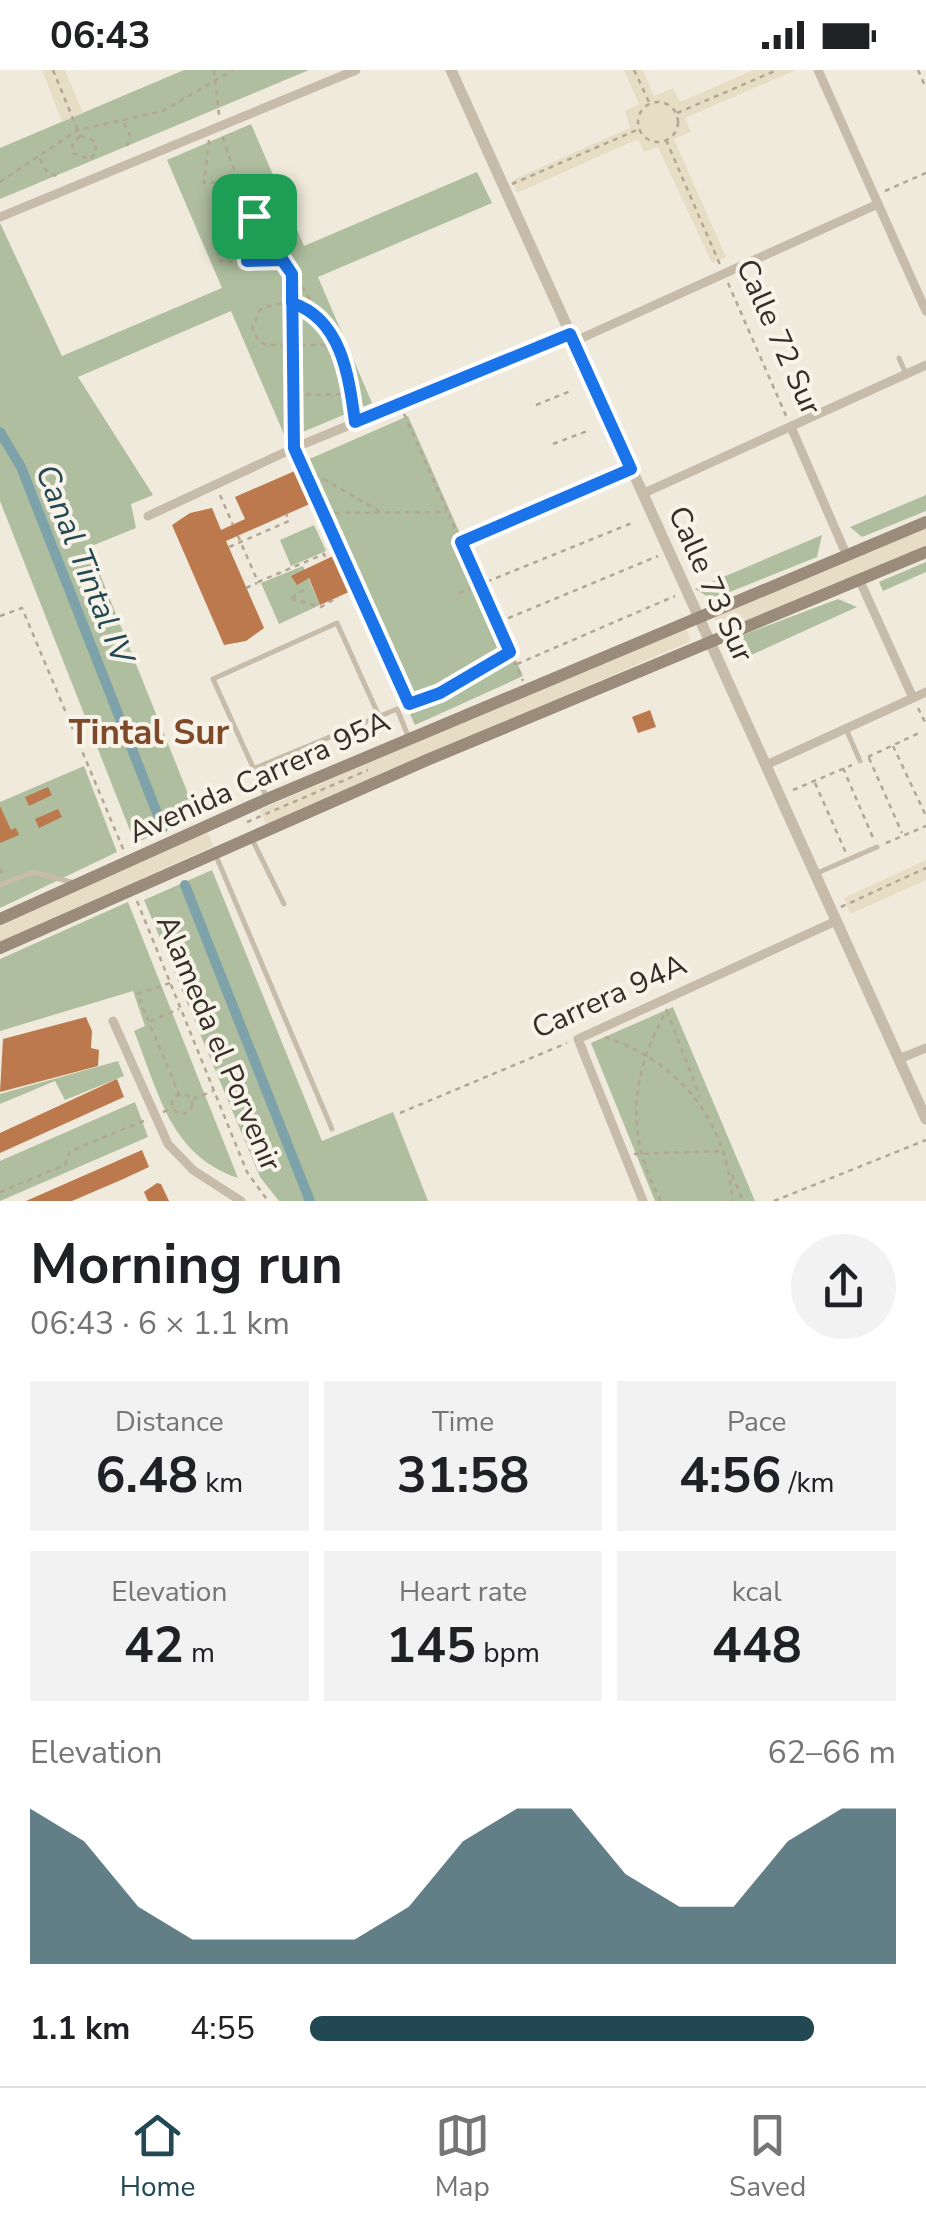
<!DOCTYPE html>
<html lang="en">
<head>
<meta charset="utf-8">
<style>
	body { margin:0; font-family:"Nunito Sans",sans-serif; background:#f2f2f2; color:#202124; height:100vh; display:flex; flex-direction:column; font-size:38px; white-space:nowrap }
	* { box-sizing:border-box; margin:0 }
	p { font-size:32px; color:#757577 }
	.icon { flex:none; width:55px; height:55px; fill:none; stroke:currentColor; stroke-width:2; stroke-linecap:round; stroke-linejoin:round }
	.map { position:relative; height:1131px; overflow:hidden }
	.sheet { display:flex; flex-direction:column; background:#fff; flex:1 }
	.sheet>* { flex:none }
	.pin { position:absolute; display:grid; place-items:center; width:85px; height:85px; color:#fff; margin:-42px; border-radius:20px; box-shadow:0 5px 15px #0006 }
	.round { display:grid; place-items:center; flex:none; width:105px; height:105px; border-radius:52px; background:#f2f2f2 }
	.overview { display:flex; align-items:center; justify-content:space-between; height:170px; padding:0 30px }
	h1 { font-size:55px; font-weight:700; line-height:75px }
	.metrics { display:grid; grid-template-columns:repeat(3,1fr); gap:15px; height:170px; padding:10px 30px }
	.metrics div { display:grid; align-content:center; border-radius:0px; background:#f2f2f2; text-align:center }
	.metrics b { font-size:50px; font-weight:700 }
	.metrics small { font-size:28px; font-weight:400 }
	.metrics p { font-size:28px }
	.chart { height:280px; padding:20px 30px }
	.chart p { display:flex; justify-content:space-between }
	.chart svg { width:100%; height:180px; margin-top:10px; fill:#214853; opacity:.7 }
	ul { padding:0 30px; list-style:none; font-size:32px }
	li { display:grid; grid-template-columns:160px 120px 1fr; align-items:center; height:75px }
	li i { height:25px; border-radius:12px; background:#214853 }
	.status { display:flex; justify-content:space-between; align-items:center; height:70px; padding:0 50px; background:#fff; direction:ltr }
	.status svg { height:28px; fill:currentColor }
	.tabs { display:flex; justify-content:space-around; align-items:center; height:140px; border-top:2px solid #e0e0e0; background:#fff; font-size:28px; color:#757577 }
	.tabs a { display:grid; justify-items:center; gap:5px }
	.tabs .on { color:#214853 }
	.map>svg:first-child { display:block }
</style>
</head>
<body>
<div class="status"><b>06:43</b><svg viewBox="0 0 49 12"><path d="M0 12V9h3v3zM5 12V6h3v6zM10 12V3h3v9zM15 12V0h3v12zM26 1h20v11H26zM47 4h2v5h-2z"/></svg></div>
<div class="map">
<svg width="926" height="1131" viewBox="0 0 926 1131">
	<rect width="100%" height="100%" fill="#f0eadc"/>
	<g fill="#aebe9e">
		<polygon points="184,0 309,0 0,129 0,78"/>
		<polygon points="251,54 304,176 477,102 492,133 318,207 372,333 286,369 231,241 78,307 153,425 131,434 136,458 89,477 197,746 135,773 0,431 0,153 62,286 222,218 167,90"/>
		<polygon points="408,346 523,606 415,655 298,394"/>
		<polygon points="926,425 926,441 862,467 850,457"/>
		<polygon points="314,455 326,481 291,496 280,470"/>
		<polygon points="822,465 817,487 712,529 695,519"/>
		<polygon points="926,492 926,502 883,521 879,512"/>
		<polygon points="303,496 320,535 279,554 261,513"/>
		<polygon points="838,529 857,537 738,591 735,568"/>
		<polygon points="84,696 117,782 0,838 0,732"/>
		<polygon points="212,800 322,1071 393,1042 428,1131 279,1131 260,1107 144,830"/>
		<path d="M128 832 238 1108C170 1085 159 1023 134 961L145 956 133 921 0 961V889Z"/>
		<polygon points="673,937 755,1131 655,1131 591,973"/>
		<polygon points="118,991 124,1006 65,1030 55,1011 0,1034 0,1024"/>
		<polygon points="135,1032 148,1067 0,1131 0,1091"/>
	</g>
	<g fill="#e7ddc5">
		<polygon points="42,0 65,0 83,43 62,52"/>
		<polygon points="624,0 643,0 654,26 673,18 680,32 754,0 796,0 685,48 691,62 674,69 726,187 712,193 658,77 644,82 638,69 517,123 512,110 630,58 625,41 639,34"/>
		<polygon points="926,457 926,478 720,562 713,544"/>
		<polygon points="685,556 691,571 266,755 260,740"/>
		<polygon points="207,762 214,776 0,872 0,855"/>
		<polygon points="926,790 926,810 850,844 844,828"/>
	</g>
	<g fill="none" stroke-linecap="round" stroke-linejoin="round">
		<g stroke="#7ea2aa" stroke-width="10">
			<polyline points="0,362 21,397 163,758"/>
			<polyline points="185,815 310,1131"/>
		</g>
	</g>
	<g fill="#bc794e">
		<polygon points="297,400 312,433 226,471 264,558 246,571 224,575 172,455 190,443 212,438 221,460 245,449 235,427"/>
		<polygon points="335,485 351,521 320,535 309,508 297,515 291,506"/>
		<polygon points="650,640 656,657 638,663 632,647"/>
		<polygon points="48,717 52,725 29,736 25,727"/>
		<polygon points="0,736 11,760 16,758 19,765 0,773"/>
		<polygon points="58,739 62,747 39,758 35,749"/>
		<polygon points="86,947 92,961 91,978 99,980 98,996 0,1022 3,969"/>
		<polygon points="117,1009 124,1027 0,1083 0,1063"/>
		<polygon points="142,1080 149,1097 121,1110 72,1131 26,1131"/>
		<polygon points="157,1113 161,1114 169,1131 148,1131 144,1122"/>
	</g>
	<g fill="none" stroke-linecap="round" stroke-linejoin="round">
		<g stroke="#b3a694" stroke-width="2.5" stroke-dasharray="5 5" stroke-linecap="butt">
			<polyline points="53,0 80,66"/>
			<polyline points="214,0 219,45"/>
			<polyline points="634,0 649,32"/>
			<polyline points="918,0 926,18"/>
			<circle cx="658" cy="52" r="20"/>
			<polyline points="677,43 777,0"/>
			<polyline points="124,53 130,65 126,80"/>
			<polyline points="80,66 72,75 73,83 89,89"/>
			<polyline points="80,66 95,71 96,82 91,88"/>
			<path d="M223 67C253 175 337 231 354 341"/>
			<polyline points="209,70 204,113 222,112 242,127"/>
			<polyline points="666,70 721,197"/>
			<polyline points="40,89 47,102 59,107"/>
			<polyline points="0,112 78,60 163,41 233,0"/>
			<polyline points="512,114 639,59"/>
			<polyline points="885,121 926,103"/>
			<polyline points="253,146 218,146 218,191 281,191"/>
			<polyline points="246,147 247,189"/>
			<polyline points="292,204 294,368"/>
			<polyline points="728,213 787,348"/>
			<path d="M326 254C304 237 286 226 260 240L252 258 259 272 267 275H335"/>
			<polyline points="296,325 351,324"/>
			<polyline points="536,335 573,320"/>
			<polyline points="404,344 523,611"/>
			<polyline points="553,374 590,360"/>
			<polyline points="297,385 416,651"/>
			<polyline points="306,399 381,442"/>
			<polyline points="220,425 233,455"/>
			<polyline points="325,443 447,442"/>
			<polyline points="238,466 258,512 324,484 326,489"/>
			<polyline points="462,471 621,404"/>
			<polyline points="229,477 289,451 286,444"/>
			<polyline points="246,518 257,513"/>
			<polyline points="459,523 632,453"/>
			<polyline points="292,528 304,520"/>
			<polyline points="291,529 321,537 338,527"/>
			<polyline points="0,546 22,538 124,781"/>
			<polyline points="499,552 658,486"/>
			<polyline points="517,594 675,526"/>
			<polyline points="410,633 440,623 509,583"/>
			<polyline points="918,638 926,654"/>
			<polyline points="893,676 926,746"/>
			<polyline points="868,687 919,663"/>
			<polyline points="869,688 902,763"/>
			<polyline points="843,698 874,770"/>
			<polyline points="815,713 846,783"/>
			<polyline points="793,720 852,695"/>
			<polyline points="247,752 368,700"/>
			<polyline points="886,773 926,756"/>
			<polyline points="0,799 4,808"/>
			<polyline points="137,831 247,1102 268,1131"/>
			<polyline points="841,837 926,798"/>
			<polyline points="170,913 137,924 179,1024"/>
			<polyline points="667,941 700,1027"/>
			<polyline points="150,951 179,939"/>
			<path d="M605 967C680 992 728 1052 732 1131"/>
			<circle cx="182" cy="1034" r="10"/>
			<polyline points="193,1029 213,1021"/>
			<polyline points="163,1042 173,1038"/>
			<polyline points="400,1043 567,973"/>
			<polyline points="634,1084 721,1081"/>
			<polyline points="732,1105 743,1131"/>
			<polyline points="0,1122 65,1095 70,1081 146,1050"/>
			<path d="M661 1131C624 1063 631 1005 667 939"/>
			<polyline points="774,1131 926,1070"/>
		</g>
		<g stroke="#c7bba9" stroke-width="5">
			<polyline points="899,288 906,304"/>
			<polyline points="846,659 860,691"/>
			<polyline points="253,699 397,639 409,668"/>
			<polyline points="266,726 213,609 337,553 379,646"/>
			<polyline points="252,769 284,834"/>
			<polyline points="216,786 332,1059"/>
			<polyline points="815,804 877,777"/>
			<polyline points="0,815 33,802 71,812"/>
		</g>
		<g stroke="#c7bba9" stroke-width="9">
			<polyline points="818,0 926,241"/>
			<polyline points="0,147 356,0"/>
			<polyline points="573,272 878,134"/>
			<polyline points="791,357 846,484"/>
			<polyline points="642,424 926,295"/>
			<polyline points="148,446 294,378 570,264"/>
			<polyline points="859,509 913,628"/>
			<polyline points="766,695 926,622"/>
			<polyline points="113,951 168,1074 193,1100 241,1131"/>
			<polyline points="899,989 926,978"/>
			<polyline points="643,1131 578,969 836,851"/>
		</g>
		<polyline stroke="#c7bba9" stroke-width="11" points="451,0 926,1049"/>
		<g stroke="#9a8b7b" stroke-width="12">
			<polyline points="0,849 267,729 926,452"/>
			<polyline points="0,878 427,690 926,482"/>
		</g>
	</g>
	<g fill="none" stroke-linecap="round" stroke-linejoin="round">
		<g stroke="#fff" stroke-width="20">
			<path id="route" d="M254 146 292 204 294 378 409 634 440 623 510 582 461 472 631 399 570 264 355 352C349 308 342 249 292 233V204L282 190 247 191 246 146H254"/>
		</g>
		<use href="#route" stroke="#1a73e8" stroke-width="12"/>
	</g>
	<g text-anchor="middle" stroke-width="8" stroke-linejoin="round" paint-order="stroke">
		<g font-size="30" fill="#352e28" stroke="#f8f3e8">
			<text transform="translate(779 267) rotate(66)" y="10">Calle 72 Sur</text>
			<text transform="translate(711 514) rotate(66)" y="10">Calle 73 Sur</text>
			<text transform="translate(259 707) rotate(-24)" y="10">Avenida Carrera 95A</text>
			<text transform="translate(609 926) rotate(-24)" y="10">Carrera 94A</text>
			<text transform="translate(219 973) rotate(67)" y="10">Alameda el Porvenir</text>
		</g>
		<g font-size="32" font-style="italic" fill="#214853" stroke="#f8f3e8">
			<text transform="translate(85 494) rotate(68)" y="11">Canal Tintal IV</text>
		</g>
		<g font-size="35" font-weight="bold" fill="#7d4928" stroke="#f8f3e8">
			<text x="149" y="674">Tintal Sur</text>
		</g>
	</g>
</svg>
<div class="pin" style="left:254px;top:146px;background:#1e9e55"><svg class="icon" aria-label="arrive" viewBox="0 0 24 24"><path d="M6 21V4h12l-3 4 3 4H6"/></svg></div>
</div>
<section class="sheet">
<div class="overview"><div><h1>Morning run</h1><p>06:43 · 6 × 1.1 km</p></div><a class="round"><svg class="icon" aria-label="share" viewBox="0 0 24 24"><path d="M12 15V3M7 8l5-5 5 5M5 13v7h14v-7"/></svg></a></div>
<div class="metrics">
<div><p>Distance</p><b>6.48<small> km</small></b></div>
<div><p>Time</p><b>31:58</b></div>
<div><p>Pace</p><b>4:56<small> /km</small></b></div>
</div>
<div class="metrics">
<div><p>Elevation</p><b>42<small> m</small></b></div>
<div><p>Heart rate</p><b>145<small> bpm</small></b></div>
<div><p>kcal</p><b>448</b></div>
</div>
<div class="chart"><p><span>Elevation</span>62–66 m</p>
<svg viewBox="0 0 160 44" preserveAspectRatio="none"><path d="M0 44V6L10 14L20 30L30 38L40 38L50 38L60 38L70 30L80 14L90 6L100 6L110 22L120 30L130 30L140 14L150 6L160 6V44z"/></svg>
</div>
<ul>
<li><b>1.1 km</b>4:55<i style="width:86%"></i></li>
</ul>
</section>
<nav class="tabs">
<a class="on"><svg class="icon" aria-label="home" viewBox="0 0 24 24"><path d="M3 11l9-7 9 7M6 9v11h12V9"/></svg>Home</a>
<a><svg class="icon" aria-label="map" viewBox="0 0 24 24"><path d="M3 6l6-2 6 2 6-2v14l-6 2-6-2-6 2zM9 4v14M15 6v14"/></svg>Map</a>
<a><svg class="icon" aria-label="saved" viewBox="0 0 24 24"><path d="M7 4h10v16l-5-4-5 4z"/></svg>Saved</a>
</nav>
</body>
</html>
